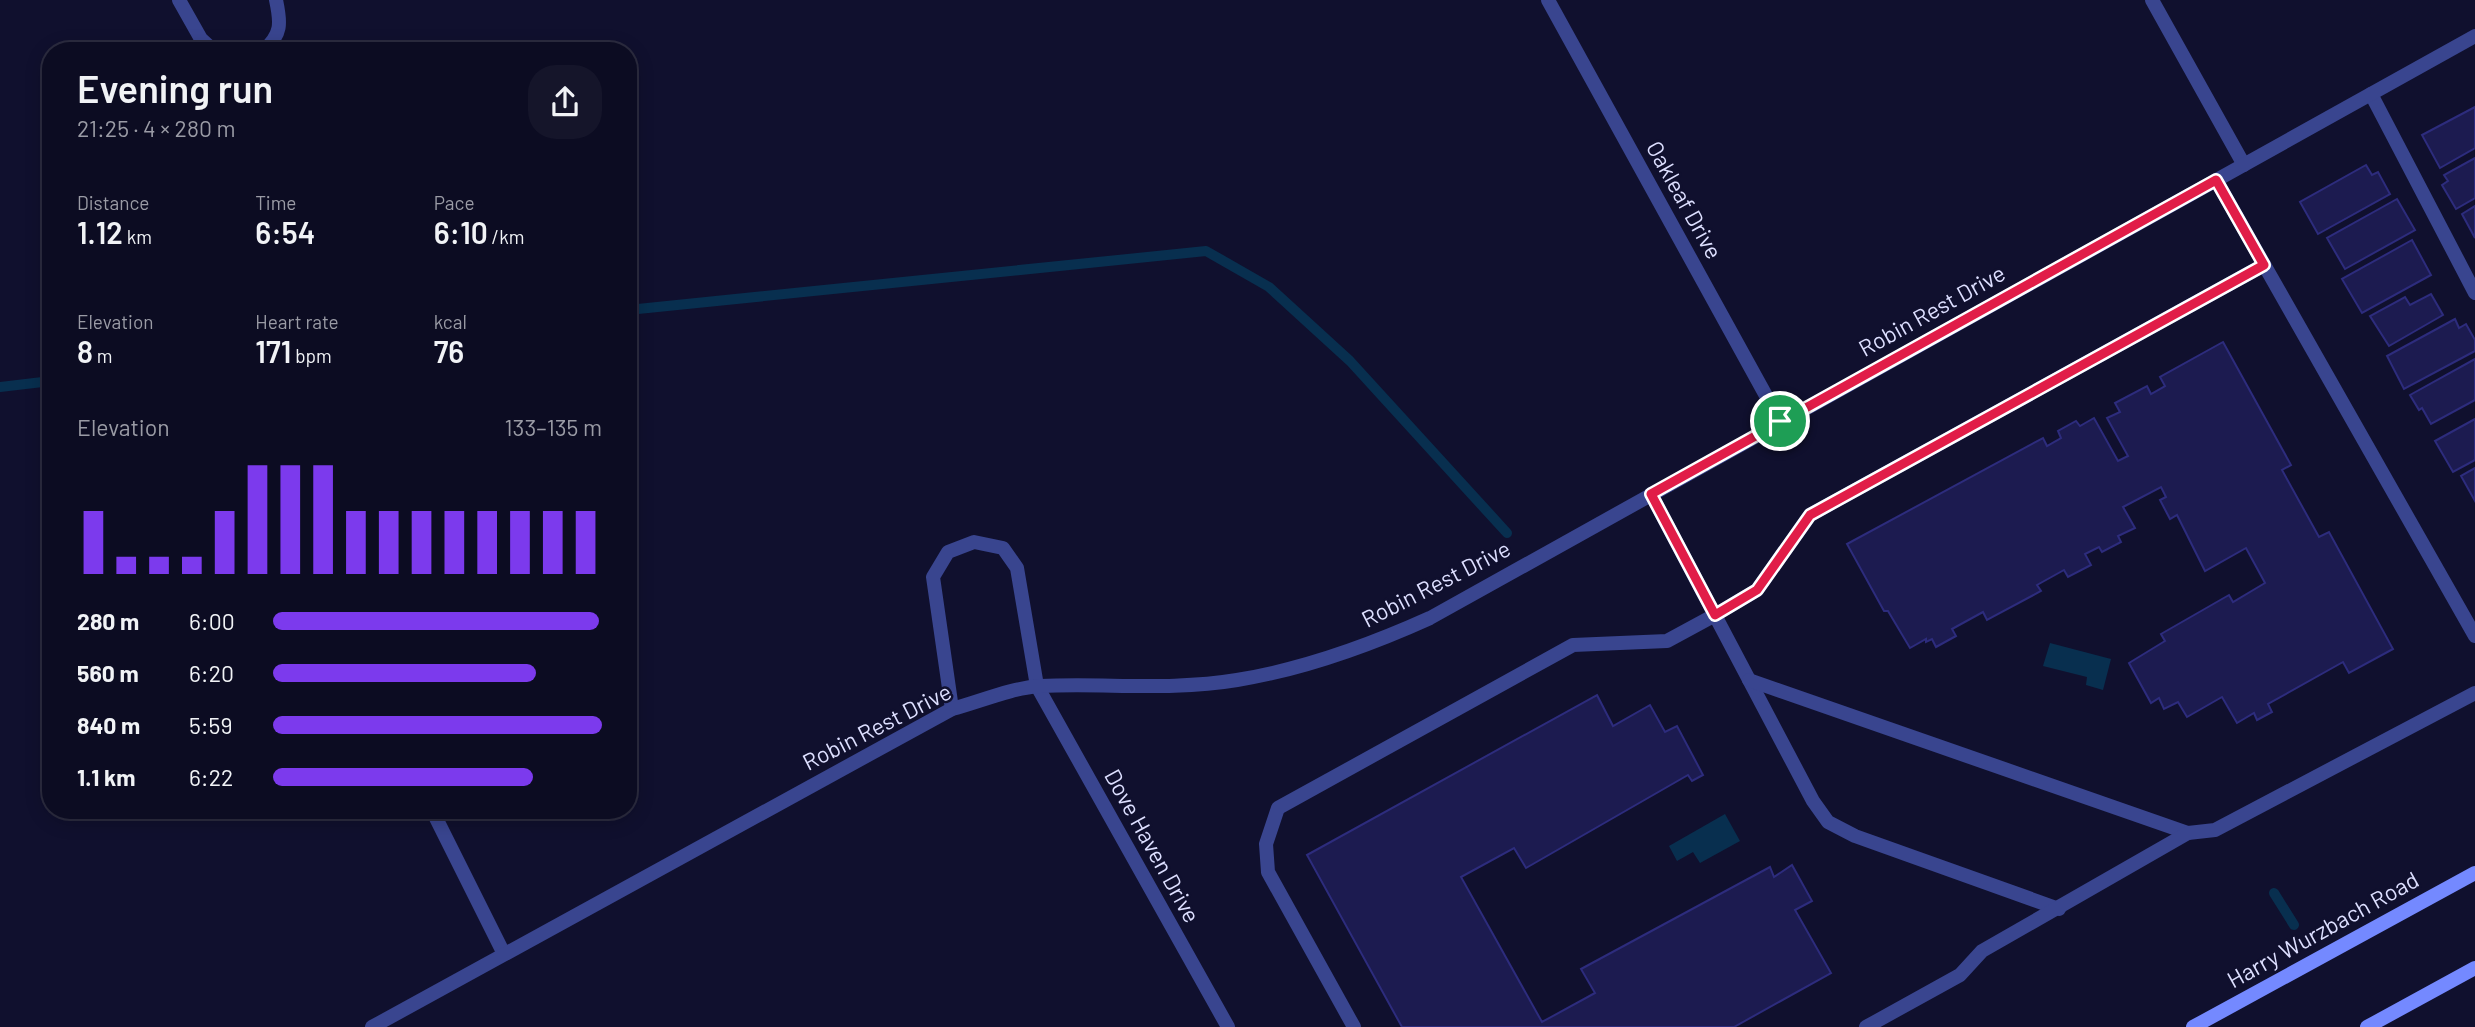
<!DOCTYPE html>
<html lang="en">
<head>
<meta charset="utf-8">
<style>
	body { margin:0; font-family:Barlow,sans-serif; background:#15152a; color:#f1f3f6; height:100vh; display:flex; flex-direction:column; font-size:26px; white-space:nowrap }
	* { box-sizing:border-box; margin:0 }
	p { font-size:23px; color:#9a9ba5 }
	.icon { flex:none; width:38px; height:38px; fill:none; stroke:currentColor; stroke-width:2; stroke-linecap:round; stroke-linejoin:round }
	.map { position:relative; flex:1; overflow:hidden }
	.drawer { position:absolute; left:42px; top:42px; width:595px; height:777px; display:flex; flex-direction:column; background:#0c0c22; border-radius:28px; box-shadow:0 4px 18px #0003,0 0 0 2px #2c2c40 }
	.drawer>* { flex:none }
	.pin { position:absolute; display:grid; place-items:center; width:60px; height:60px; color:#fff; margin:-30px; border:4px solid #fff; border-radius:50%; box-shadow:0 2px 7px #0007 }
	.round { display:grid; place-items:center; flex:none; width:74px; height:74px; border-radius:28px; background:#15152a }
	.overview { display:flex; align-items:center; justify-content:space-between; height:119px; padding:0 35px }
	h1 { font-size:38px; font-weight:600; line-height:52px }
	.stats { display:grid; grid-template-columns:repeat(3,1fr); gap:10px; height:119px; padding:7px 35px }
	.stats div { display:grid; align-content:center }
	.stats b { font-size:30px; font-weight:600 }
	.stats small { font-size:19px; font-weight:400 }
	.stats p { font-size:19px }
	.chart { height:196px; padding:14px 35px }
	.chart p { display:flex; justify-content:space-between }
	.chart svg { width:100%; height:126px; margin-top:7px; stroke:#7c3aed; stroke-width:6 }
	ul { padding:0 35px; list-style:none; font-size:23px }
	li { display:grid; grid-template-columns:112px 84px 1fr; align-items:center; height:52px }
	li i { height:18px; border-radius:9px; background:#7c3aed }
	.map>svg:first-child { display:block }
</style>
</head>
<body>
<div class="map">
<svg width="2475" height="1027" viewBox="0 0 2475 1027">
	<rect width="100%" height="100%" fill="#10102e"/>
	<g fill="#082f4f">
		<polygon points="2050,643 2111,659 2103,690 2086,685 2087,677 2043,666"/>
		<polygon points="1725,814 1740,841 1700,863 1693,852 1677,861 1669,846"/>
	</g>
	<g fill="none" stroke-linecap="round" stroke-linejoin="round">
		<g stroke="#082f4f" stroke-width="10">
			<polyline points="628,310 1206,251 1269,287 1350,361 1507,533"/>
			<polyline points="0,387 51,381"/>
			<polyline points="2274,893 2294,925"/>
		</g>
	</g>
	<g fill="#1c1b50" stroke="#2d2c7d" stroke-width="2">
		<polygon points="2475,107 2475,148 2440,168 2422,135"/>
		<polygon points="2475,158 2475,198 2456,209 2442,185 2448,181 2444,175"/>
		<polygon points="2366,165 2372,175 2378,172 2390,194 2318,234 2300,202"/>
		<polygon points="2397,199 2415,230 2345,269 2327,238"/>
		<polygon points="2475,206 2475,238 2462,214"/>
		<polygon points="2412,240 2431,275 2362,313 2342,279"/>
		<polygon points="2431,294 2443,315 2389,346 2370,316 2405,297 2410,305"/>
		<polygon points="2455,319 2459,328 2466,324 2475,340 2475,351 2404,389 2387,356"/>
		<polygon points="2223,342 2291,465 2282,470 2319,537 2329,532 2393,649 2349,673 2343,662 2268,704 2272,712 2257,720 2254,713 2237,723 2222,697 2187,717 2178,702 2164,709 2159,698 2151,703 2129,663 2165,641 2161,634 2229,595 2233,602 2265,583 2246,548 2205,571 2177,515 2170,519 2160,500 2166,497 2161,487 2123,507 2135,528 2118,536 2121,542 2102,552 2099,547 2085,554 2091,565 2068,577 2064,570 2037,585 2041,591 1987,620 1983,612 1952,629 1956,636 1936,647 1932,639 1926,642 1926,639 1910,648 1888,611 1884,611 1847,544 2043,438 2047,446 2061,438 2058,431 2076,421 2080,426 2094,418 2118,461 2128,456 2107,418 2120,412 2115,403 2147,386 2151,394 2165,386 2160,377"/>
		<polygon points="2475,359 2475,400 2431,424 2422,408 2419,410 2410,395"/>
		<polygon points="2475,419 2475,460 2453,472 2435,441"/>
		<polygon points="2475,468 2475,501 2461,476"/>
		<polygon points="1597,695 1613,726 1650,705 1665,732 1677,726 1703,775 1692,781 1688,775 1526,868 1514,848 1461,877 1542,1022 1595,993 1581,969 1770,867 1774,877 1792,865 1812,901 1795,910 1831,973 1734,1027 1402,1027 1307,855"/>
	</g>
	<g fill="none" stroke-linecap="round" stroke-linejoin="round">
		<g stroke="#39458f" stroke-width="14">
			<polyline points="2371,94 2475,293"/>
			<polyline points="2216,180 2475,636"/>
			<polyline points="1651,494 1813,801 1828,822 1855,836 2059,909"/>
			<polyline points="1749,680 2188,833"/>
			<polyline points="952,709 933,577 948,552 974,542 1003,548 1017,568 1037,686"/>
			<polyline points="1354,1027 1268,872 1266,844 1278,808 1573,645 1667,641 1715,615 1757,590 1810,515 2264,265"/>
			<polyline points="1866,1027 1960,975 1982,951 2188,833 2215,830 2475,693"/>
		</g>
		<g stroke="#39458f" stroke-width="14">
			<polyline points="179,0 201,39 214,51"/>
			<polyline points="1548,0 1780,421"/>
			<polyline points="2152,0 2244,165"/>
			<path d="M263 51C282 35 281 23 276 0"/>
			<polyline points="1037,686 1228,1027"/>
			<polyline points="432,810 504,954"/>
			<path d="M372 1027 952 709C979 702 1011 688 1040 686 1106 683 1171 691 1237 680 1305 669 1368 646 1430 618L2475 36"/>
		</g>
		<g stroke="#7489ff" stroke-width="14">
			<polyline points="2193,1027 2475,873"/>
			<polyline points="2367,1027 2475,968"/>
		</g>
	</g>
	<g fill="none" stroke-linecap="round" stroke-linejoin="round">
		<g stroke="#fff" stroke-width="14">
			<polygon id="route" points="2216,180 2264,265 1810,515 1757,590 1715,615 1651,494"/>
		</g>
		<use href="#route" stroke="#e11d48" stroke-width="9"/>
	</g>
	<g text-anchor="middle" stroke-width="5" stroke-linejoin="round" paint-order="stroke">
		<g font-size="23" fill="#dddfff" stroke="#10102e">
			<text transform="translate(1684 200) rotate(61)" y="8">Oakleaf Drive</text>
			<text transform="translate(1932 311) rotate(-29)" y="8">Robin Rest Drive</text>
			<text transform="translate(1436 584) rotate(-27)" y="8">Robin Rest Drive</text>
			<text transform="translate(877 727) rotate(-27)" y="8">Robin Rest Drive</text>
			<text transform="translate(1152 846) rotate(61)" y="8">Dove Haven Drive</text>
			<text transform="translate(2323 930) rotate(-29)" y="8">Harry Wurzbach Road</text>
		</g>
	</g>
</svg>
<div class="pin" style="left:1780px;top:421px;background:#1e9e55"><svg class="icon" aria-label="arrive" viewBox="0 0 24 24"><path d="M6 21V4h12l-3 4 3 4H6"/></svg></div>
<section class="drawer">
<div class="overview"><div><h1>Evening run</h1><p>21:25 · 4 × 280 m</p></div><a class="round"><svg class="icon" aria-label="share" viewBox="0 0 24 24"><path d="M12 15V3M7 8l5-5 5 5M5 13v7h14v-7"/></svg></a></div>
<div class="stats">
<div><p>Distance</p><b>1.12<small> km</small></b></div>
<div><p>Time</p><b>6:54</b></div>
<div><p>Pace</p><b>6:10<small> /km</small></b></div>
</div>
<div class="stats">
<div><p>Elevation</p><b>8<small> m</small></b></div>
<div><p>Heart rate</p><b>171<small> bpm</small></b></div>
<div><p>kcal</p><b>76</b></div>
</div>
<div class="chart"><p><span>Elevation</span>133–135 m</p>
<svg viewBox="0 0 160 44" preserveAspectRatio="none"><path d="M5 44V22M15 44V38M25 44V38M35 44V38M45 44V22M55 44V6M65 44V6M75 44V6M85 44V22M95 44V22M105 44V22M115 44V22M125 44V22M135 44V22M145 44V22M155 44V22"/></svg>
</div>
<ul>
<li><b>280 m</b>6:00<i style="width:99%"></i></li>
<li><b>560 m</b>6:20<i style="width:80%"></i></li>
<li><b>840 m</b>5:59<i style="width:100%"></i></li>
<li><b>1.1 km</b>6:22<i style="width:79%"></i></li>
</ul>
</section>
</div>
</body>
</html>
